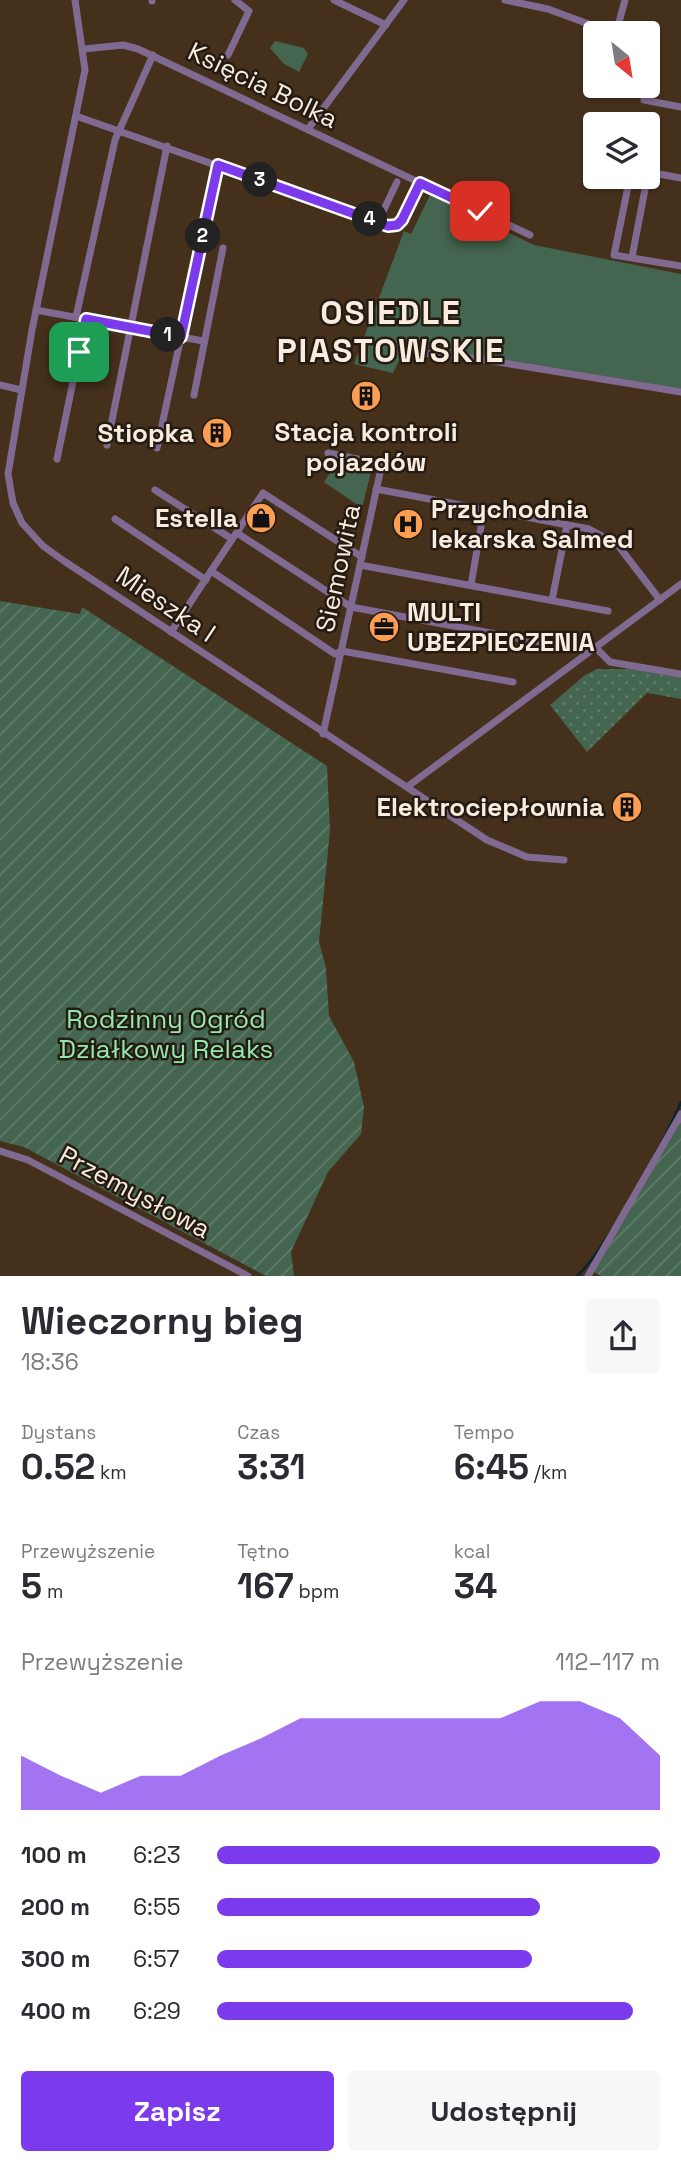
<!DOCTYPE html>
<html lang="pl">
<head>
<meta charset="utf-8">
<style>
	body { margin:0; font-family:"Space Grotesk",sans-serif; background:#f7f7f7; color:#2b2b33; height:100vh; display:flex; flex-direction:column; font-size:26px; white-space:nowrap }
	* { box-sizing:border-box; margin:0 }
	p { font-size:23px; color:#7c7c81 }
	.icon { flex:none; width:38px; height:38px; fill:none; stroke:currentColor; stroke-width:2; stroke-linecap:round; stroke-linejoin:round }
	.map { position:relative; height:1276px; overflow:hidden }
	.side { display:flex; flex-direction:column; background:#fff; flex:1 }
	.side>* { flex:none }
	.needle { width:46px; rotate:150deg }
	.fabs { position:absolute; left:583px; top:21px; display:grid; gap:14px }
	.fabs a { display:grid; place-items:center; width:77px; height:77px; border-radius:7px; background:#fff; box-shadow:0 2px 5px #0004; font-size:35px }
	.pin { position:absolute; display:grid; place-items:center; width:60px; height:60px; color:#fff; margin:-30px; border-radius:14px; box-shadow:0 4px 10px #0006 }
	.km { position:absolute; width:35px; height:35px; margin:-18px; border-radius:50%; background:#222; color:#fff; font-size:19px; line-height:35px; text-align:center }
	.round { display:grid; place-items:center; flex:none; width:74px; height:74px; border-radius:7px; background:#f7f7f7 }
	.overview { display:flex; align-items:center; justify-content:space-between; height:119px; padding:0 21px }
	h1 { font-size:38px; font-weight:800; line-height:52px }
	.figures { display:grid; grid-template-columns:repeat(3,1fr); gap:10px; height:119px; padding:7px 21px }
	.figures div { display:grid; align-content:center }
	.figures b { font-size:35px; font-weight:800 }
	.figures small { font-size:19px; font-weight:400 }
	.figures p { font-size:19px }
	.chart { height:196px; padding:14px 21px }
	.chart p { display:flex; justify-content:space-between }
	.chart svg { width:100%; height:126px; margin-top:7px; fill:#7c3aed; opacity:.7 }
	.action { display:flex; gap:14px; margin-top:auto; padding:14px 21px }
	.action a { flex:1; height:80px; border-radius:7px; background:#7c3aed; color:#fff; font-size:28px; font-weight:800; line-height:80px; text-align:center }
	.action a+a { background:#f7f7f7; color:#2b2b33 }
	ul { padding:0 21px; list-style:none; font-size:23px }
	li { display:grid; grid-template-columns:112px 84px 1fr; align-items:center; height:52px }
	li i { height:18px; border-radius:9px; background:#7c3aed }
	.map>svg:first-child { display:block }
</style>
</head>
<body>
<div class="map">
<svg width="681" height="1276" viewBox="0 0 681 1276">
	<defs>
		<pattern id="grass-dots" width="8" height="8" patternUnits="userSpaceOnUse" patternTransform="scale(1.75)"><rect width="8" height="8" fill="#44654f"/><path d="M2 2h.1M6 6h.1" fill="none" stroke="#607b68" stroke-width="1.8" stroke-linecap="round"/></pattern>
		<pattern id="garden-furrows" width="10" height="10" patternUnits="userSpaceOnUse" patternTransform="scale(1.75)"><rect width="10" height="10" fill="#44654f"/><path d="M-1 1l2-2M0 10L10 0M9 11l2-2" fill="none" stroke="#607b68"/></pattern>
	</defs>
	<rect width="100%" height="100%" fill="#45301c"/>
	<polygon fill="url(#grass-dots)" points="597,669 642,669 681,675 681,699 647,693 587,752 550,705 585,675"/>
	<g fill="#44654f">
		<polygon points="275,41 304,48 308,54 299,72 284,64 270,48"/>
		<polygon points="430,195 534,245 681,274 681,393 407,344 393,373 354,364 404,231 411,234"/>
		<polygon points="335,465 371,472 362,508 324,482"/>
	</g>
	<g fill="url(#garden-furrows)">
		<polygon points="0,601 80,614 82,607 327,766 330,830 319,942 326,968 329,1016 354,1062 364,1107 361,1134 328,1172 291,1252 294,1276 266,1276 24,1147 0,1141"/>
		<polygon points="681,1119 681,1276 601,1276 594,1272"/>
	</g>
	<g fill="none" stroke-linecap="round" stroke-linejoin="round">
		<path stroke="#052537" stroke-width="2.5" d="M577 1276C602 1255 666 1137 681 1102"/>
		<g stroke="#806a91" stroke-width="7">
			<polyline points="75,0 85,70 32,330 8,474 13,503 22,523 43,546 64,561 487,840 527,857 564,860"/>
			<polyline points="334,0 386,25"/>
			<polyline points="505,0 548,9 613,33"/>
			<polyline points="152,1 152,0"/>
			<polyline points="616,33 625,0"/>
			<polyline points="84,49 123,45 138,49 530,235"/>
			<polyline points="228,55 249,11 235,0"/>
			<polyline points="644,86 644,100 681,107"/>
			<polyline points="76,116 378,222"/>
			<polyline points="308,129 404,0"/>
			<polyline points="630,177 614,255 681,266"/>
			<polyline points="397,182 378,222 388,226 402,221 420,182"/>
			<polyline points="632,257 647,179 659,174 681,178"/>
			<polyline points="36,310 203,341"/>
			<polyline points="76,317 115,140 153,55"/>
			<polyline points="410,352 467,357 681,392"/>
			<polyline points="0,385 21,390"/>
			<polyline points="194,395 223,248"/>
			<polyline points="107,445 167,146"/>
			<polyline points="157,448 218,165"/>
			<polyline points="57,459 86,319"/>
			<polyline points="376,489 589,529 617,544 660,600"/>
			<polyline points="155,490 232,539"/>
			<polyline points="115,519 206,580"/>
			<polyline points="237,533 351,607 567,647"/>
			<polyline points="360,565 608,611"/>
			<polyline points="211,571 263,493 362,557"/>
			<polyline points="471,585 484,509"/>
			<polyline points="552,600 567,525"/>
			<polyline points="171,632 211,571 335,654 342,651 513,682"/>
			<polyline points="596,648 610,662 681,674"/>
			<polyline points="323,734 382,464 328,453"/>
			<polyline points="407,787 681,584"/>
			<polyline points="0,1151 28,1160 248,1276"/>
			<polyline points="588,1276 681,1114"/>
		</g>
	</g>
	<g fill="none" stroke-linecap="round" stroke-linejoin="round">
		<g stroke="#fff" stroke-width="14">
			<polyline id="route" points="79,352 86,319 181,337 218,165 388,226 397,225 402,220 420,183 480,211"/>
		</g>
		<use href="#route" stroke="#7c3aed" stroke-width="9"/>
	</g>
	<defs>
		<g id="building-disc" transform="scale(1.575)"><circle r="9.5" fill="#fb9e52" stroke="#241b12"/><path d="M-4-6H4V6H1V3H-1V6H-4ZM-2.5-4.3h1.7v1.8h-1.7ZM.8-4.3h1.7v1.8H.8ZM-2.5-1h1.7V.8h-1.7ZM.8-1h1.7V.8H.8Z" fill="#111"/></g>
		<g id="shop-disc" transform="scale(1.575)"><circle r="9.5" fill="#fb9e52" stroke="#241b12"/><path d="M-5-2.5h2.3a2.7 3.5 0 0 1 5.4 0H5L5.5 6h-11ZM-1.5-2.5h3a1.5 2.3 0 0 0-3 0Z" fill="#111"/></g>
		<g id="hospital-disc" transform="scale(1.575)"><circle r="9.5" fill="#fb9e52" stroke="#241b12"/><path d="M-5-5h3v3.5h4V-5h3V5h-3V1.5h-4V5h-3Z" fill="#111"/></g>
		<g id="office-disc" transform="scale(1.575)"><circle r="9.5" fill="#fb9e52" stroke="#241b12"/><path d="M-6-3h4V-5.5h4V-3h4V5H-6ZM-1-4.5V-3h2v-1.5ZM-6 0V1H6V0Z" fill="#111"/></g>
	</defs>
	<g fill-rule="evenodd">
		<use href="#building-disc" x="366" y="396"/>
		<use href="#building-disc" x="217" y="433"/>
		<use href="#shop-disc" x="261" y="518"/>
		<use href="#hospital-disc" x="408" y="524"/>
		<use href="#office-disc" x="384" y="627"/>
		<use href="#building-disc" x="627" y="807"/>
	</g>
	<g text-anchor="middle" stroke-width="5" stroke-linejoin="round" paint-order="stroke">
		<g font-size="26" fill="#f9ecdf" stroke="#241b12">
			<text transform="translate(263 85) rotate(26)" y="9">Księcia Bolka</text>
			<text transform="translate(338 568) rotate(-78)" y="9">Siemowita</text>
			<text transform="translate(166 604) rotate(34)" y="9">Mieszka I</text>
			<text transform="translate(135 1192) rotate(28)" y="9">Przemysłowa</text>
		</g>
		<g font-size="26" font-weight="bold" fill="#f9ecdf" stroke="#241b12" text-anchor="end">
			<text x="366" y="441" text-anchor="middle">Stacja kontroli<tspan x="366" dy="30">pojazdów</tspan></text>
			<text x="194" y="442">Stiopka</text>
			<text x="431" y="518" text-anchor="start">Przychodnia<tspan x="431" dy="30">lekarska Salmed</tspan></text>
			<text x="238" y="527">Estella</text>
			<text x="407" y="621" text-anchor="start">MULTI<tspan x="407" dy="30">UBEZPIECZENIA</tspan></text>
			<text x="604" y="816">Elektrociepłownia</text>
		</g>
		<g font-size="26" fill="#93e7ae" stroke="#241b12">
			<text x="166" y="1028">Rodzinny Ogród<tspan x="166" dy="30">Działkowy Relaks</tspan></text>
		</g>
		<g font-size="33" font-weight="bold" letter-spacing="2" fill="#f9ecdf" stroke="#241b12">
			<text x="391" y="324">OSIEDLE<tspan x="391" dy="38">PIASTOWSKIE</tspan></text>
		</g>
	</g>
</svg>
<div class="fabs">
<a><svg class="needle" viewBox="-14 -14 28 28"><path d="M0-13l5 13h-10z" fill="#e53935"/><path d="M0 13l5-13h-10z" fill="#7c7c81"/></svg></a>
<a><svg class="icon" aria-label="layers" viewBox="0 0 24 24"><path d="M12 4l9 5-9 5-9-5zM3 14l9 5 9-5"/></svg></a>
</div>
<div class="pin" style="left:79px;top:352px;background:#1e9e55"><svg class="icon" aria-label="arrive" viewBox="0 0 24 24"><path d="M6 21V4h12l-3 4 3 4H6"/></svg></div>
<div class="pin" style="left:480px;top:211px;background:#d93025"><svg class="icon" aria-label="check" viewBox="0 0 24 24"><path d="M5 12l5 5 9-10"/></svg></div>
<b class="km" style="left:168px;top:335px">1</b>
<b class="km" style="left:203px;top:236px">2</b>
<b class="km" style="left:260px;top:180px">3</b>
<b class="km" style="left:370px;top:219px">4</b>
</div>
<section class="side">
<div class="overview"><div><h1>Wieczorny bieg</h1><p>18:36</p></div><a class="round"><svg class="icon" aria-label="share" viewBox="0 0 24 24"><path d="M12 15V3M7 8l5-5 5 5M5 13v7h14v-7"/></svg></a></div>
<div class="figures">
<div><p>Dystans</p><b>0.52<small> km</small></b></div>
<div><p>Czas</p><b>3:31</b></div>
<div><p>Tempo</p><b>6:45<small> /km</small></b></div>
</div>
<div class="figures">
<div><p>Przewyższenie</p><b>5<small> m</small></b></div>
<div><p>Tętno</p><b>167<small> bpm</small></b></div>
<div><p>kcal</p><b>34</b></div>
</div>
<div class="chart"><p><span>Przewyższenie</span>112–117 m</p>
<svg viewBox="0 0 160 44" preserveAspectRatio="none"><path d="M0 44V25L10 32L20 38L30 32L40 32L50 25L60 19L70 12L80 12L90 12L100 12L110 12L120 12L130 6L140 6L150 12L160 25V44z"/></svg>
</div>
<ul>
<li><b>100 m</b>6:23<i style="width:100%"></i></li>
<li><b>200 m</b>6:55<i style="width:73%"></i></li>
<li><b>300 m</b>6:57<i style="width:71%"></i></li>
<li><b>400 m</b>6:29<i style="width:94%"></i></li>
</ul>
<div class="action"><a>Zapisz</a><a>Udostępnij</a></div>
</section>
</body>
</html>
